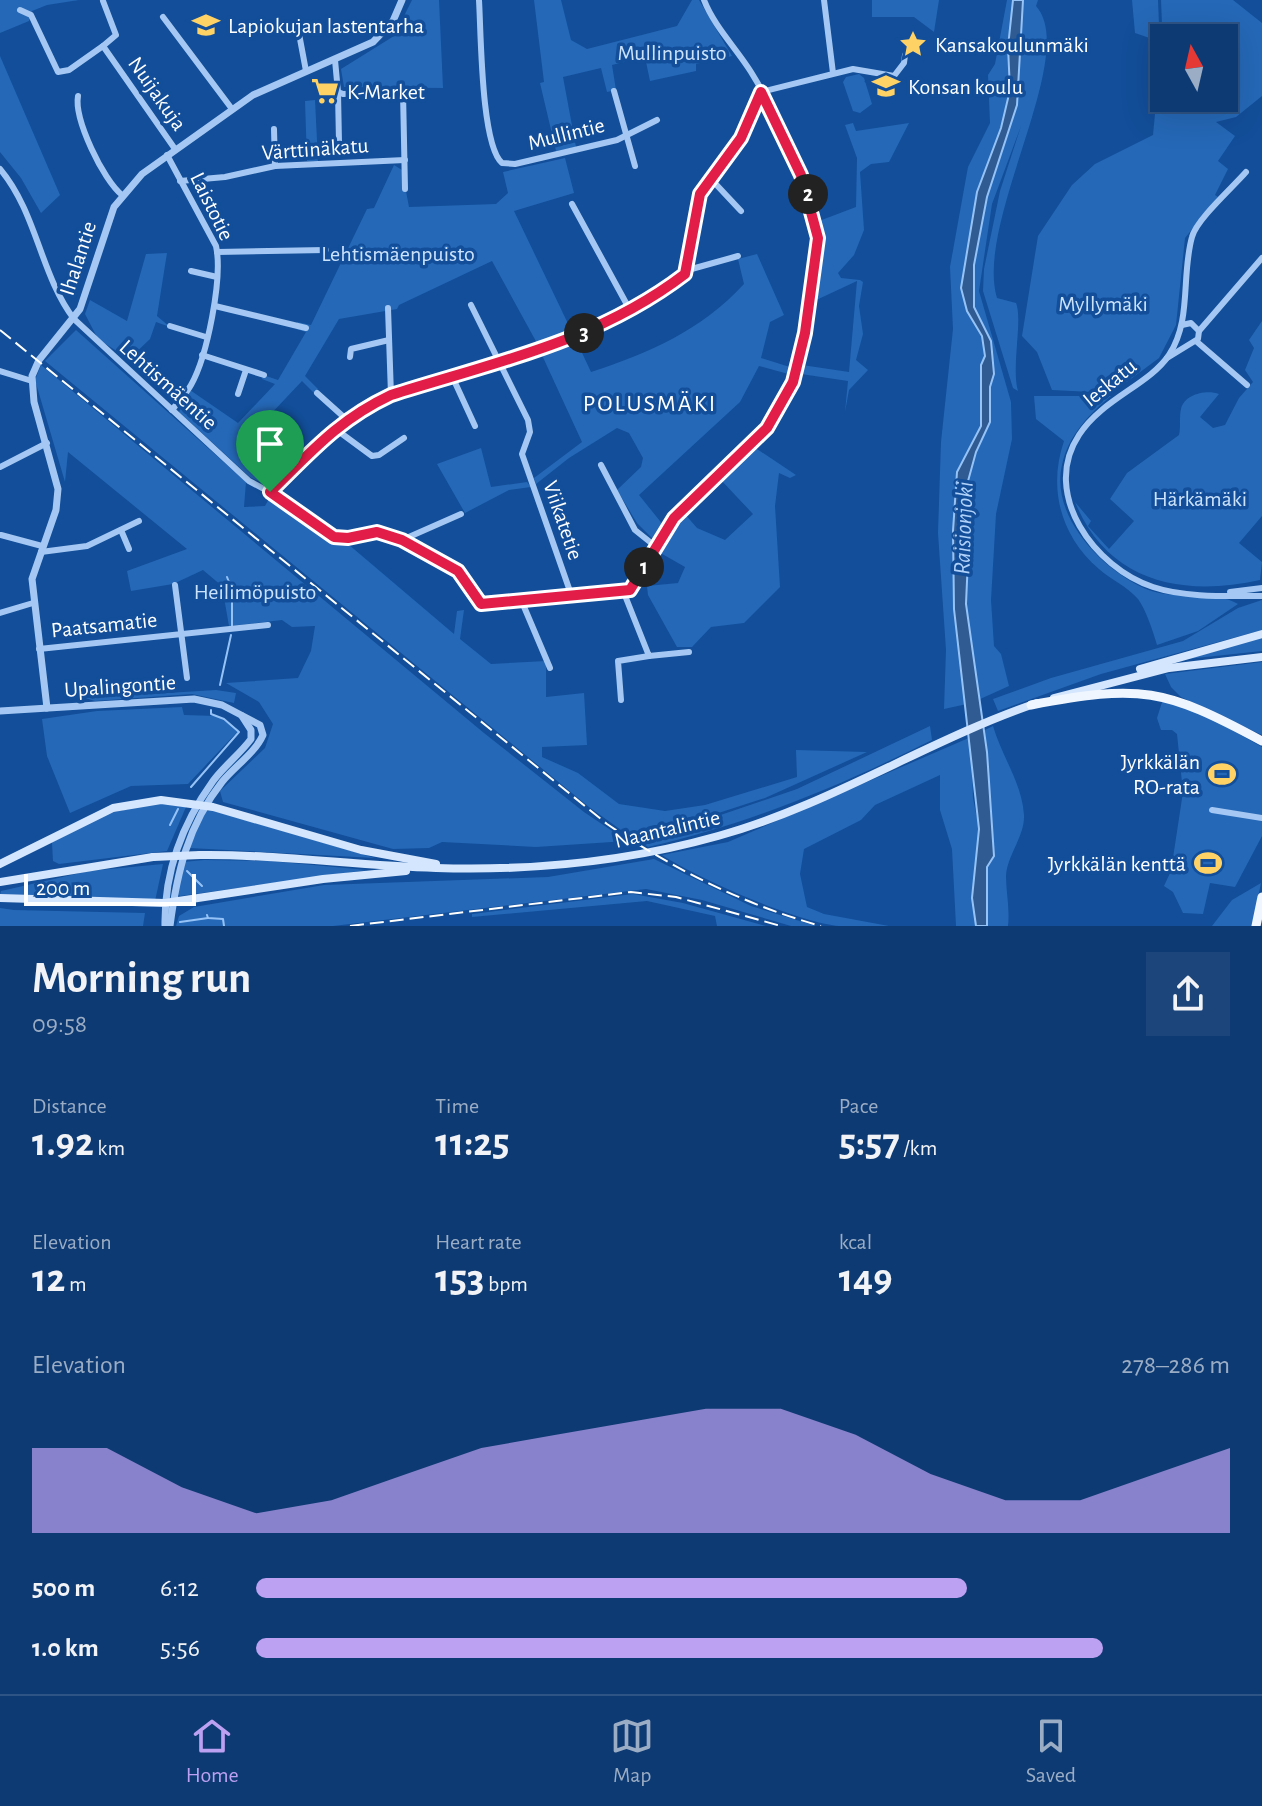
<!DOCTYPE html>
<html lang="en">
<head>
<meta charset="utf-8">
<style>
	body { margin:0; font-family:"Alegreya Sans",sans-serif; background:#1c457b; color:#f1f3f6; height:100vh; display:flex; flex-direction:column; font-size:30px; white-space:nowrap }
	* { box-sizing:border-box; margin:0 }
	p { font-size:26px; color:#9badc4 }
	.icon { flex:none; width:44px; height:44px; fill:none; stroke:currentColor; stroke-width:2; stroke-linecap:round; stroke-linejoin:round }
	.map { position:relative; height:926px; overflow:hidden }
	.details { display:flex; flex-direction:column; background:#0e3a73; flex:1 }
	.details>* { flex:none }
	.needle { width:52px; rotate:352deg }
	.controls { position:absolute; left:1150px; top:24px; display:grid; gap:16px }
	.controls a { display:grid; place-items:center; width:88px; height:88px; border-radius:0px; background:#0e3a73; box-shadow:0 8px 32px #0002,0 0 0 2px #2e5485; font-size:40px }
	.scale { position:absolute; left:24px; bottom:20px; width:172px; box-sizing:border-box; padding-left:8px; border:4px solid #fff; border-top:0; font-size:22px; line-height:28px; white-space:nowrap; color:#fff; -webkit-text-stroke:6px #124e99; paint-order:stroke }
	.pin { position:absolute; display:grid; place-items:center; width:68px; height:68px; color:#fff; margin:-82px -34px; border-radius:50% 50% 50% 0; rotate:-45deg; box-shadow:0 0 8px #0007 }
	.pin .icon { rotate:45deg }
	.km { position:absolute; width:40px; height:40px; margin:-20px; border-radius:50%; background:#222; color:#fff; font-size:22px; line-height:40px; text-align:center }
	.round { display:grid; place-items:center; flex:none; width:84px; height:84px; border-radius:0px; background:#1c457b }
	.overview { display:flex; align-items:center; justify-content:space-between; height:136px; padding:0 32px }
	h1 { font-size:44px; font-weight:700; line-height:60px }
	.figures { display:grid; grid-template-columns:repeat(3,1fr); gap:12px; height:136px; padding:8px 32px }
	.figures div { display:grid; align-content:center }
	.figures b { font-size:40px; font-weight:700 }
	.figures small { font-size:22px; font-weight:400 }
	.figures p { font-size:22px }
	.chart { height:224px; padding:16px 32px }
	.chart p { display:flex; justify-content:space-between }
	.chart svg { width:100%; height:144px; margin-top:8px; fill:#bca0f2; opacity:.7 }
	ul { padding:0 32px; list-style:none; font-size:26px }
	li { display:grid; grid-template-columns:128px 96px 1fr; align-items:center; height:60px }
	li i { height:20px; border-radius:10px; background:#bca0f2 }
	.tab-bar { display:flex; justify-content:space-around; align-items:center; height:112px; border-top:2px solid #2e5485; background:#0e3a73; font-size:22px; color:#9badc4 }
	.tab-bar a { display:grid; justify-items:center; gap:4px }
	.tab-bar .active { color:#bca0f2 }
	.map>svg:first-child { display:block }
</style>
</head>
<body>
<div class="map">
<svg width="1262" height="926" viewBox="0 0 1262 926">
	<rect width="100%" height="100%" fill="#124e99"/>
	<g fill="#2568b7">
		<polygon points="0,0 79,0 47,5 32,11 29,21 0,33"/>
		<polygon points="412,0 439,0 443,88 344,87 341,69 394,36"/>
		<polygon points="534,0 561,0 571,40 587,49 677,26 692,0 699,0 732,56 696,64 696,71 650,81 645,57 612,65 616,90 607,92 601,68 563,77 576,147 556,151 540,83 544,82"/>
		<polygon points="872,0 939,0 934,32 914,17 872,17"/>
		<polygon points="1007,0 1013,0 1008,47 1010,90 1001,128 977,192 961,288 967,311 982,336 985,356 981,366 981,426 957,472 953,531 954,609 967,704 944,709 946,650 938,533 941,442 953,329 950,267 968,167 990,123 988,75 995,64"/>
		<path d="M1023 0H1038L1036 6C1080 55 974 222 997 298L1016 303C1023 320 1011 367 1018 391L1013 388 983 291 984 269 1000 191 1021 126 992 204 979 291 1011 402 1012 439 996 514 991 600 994 646 1001 654 1009 686 978 700 966 604 969 536 965 525V492L976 452 990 422V387L994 374 991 340 974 307V265L987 197 1017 105Z"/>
		<polygon points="1132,0 1158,0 1159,25 1169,38 1164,38 1164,43 1135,33"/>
		<polygon points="1161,0 1233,0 1262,23 1262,96 1236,117 1216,122 1235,136 1218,161 1228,169 1215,195 1218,197 1185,238 1176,325 1159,358 1112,393 1052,390 1037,352 1022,336 1038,236 1072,185 1095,164 1153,135 1155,114 1179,98 1224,98 1224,38 1174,38 1162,25"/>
		<polygon points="0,56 60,195 41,213 21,178 0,152"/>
		<polygon points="859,74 864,78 872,104 860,113 853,111 843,82 846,77"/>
		<polygon points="315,100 318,161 307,161 305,101"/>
		<polygon points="853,123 856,131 909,123 889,162 871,164 860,172 864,230 854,255 838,273 841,278 860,280 863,282 859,306 863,334 856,360 868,370 849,390 845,412 848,381 801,374 802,365 849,372 857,281 812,302 822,249 819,221 856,207 857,158 845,125"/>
		<polygon points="565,158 574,193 514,211 573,334 538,345 492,261 399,305 397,309 339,319 305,376 318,389 314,393 302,381 268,417 279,429 276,432 264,421 246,440 281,470 268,486 250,477 179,412 190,390 238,423 275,384 262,379 263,375 278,380 306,332 296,329 297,322 311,325 367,209 374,208 394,165 402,170 409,207 496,204 508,193 503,172"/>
		<polygon points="167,253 157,316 170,327 156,322 150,339 129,359 98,339 85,314 90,300 127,321 146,254"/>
		<path d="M757 254 784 315 770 322 761 358 793 368 792 375 759 366 740 402 639 495 664 526 657 543 637 523 617 490 641 467 643 458 629 433 617 428 569 458 536 484 534 478 582 442 541 353 577 342 591 372C649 353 702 330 744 284L738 259Z"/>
		<path d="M1262 321V516L1239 543 1262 562 1260 580C1183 597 1108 583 1075 502L1091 521 1088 526 1109 549 1134 521 1110 499 1127 473 1179 435C1181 426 1179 417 1181 409 1184 394 1207 389 1219 394L1200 417 1213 428 1225 425 1239 398 1253 382 1245 370 1254 348 1249 340Z"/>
		<polygon points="76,330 246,482 244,507 265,506 270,497 323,534 348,544 454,634 457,611 464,610 460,639 491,664 546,661 546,697 584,693 587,745 542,747 542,757 578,773 619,804 665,811 705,805 797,777 796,750 867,752 765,798 635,840 589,807 45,361"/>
		<polygon points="41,365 484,733 584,812 627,841 536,847 442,842 429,848 393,849 223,802 220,791 265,748 273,724 259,702 226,683 298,678 311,651 315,626 292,627 282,620 229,626 222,586 203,570 173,584 131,591 127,571 187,549 68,452 65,482 35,380"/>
		<path d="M1034 396H1111C1089 414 1068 436 1062 465 1050 516 1102 570 1146 589 1175 601 1216 590 1238 604L1198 631 1157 645C1153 631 1146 610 1138 599 1128 587 1110 579 1099 569 1060 536 1048 487 1064 441L1036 419Z"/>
		<polygon points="754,447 796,475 790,478 779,473 775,506 780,587 744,623 711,627 692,647 677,647 648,595 647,586 678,583 685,567 657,551 674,518 684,513 697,528 725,540 753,514 720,479"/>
		<polygon points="481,448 491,487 527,482 531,487 509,490 465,513 437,464"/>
		<polygon points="1262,600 1262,630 1101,674 998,711 993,699 1051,678 1183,641 1238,608"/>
		<polygon points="1262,637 1262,651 1187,659"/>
		<polygon points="1262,662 1262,735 1181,697 1171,687 1165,674"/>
		<polygon points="216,690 236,693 234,703 192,694 95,701 85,698"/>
		<polygon points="1163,699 1209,717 1262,747 1262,836 1235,887 1210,883 1203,914 1183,913 1173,892 1164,886 1171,871 1183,792 1177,734 1172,730 1161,730 1157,718"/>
		<polygon points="182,707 184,715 217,716 239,730 188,784 131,786 70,813 47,756 42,719 97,711"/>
		<path d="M930 726 932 740C840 786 749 824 648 847L641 842 797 789Z"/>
		<path d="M993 726C1002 757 1022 783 1024 815 1025 836 1007 855 1006 876 1006 893 1010 908 1008 926H987V867L994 856 983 731Z"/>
		<path d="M971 737 973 798 979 829 972 898 976 926H956L952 849 940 810V775L875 805 861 820 804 849 800 874 807 907 824 914 889 926C872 926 855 926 839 926 797 922 699 879 662 855L728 842Z"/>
		<polygon points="155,803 186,807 167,851 59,864 53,861 52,842 110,813"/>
		<polygon points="211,810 375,858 189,848 206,811"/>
		<polygon points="654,859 751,906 816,926 791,926 702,900 646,889 333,926 176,926 179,916 194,907 324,885 548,877"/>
		<polygon points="204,860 270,861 367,870 180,896 177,893 183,862"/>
		<polygon points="163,864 155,901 0,895 1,891 89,871"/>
		<polygon points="1261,883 1252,926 1212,926 1232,900"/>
		<polygon points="633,894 683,903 766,926 717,926 715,916 647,901 472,917 472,914"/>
		<polygon points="0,908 14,910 145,913 143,926 0,926"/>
	</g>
	<polygon fill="#2f5b92" stroke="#96c3f7" stroke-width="2" points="1013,0 1023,0 1017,105 987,197 974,265 974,307 991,341 994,374 990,387 990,422 976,452 965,492 968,511 965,525 969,536 966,604 987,752 994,856 987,867 987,926 976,926 972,898 979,829 954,609 953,531 957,472 981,426 981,365 985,356 982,336 967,311 961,288 977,192 1001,128 1010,90 1008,47"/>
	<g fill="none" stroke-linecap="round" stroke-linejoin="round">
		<g stroke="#96c3f7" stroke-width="2">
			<polyline points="227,577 232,590 232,626"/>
			<polyline points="220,685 231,635"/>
			<polyline points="191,787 239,732 224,719 211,714 211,710"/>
			<polyline points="170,825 178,809"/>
			<polyline points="187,871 202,886"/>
			<polyline points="207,915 208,918 223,919 224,926"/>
			<polyline points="180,922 208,918"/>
		</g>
		<g stroke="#a4c8f3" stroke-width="6">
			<path d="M479 0C481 32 481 145 502 163L515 164 617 140 657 120"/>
			<polyline points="824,0 833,73"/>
			<polyline points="103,1 116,35 103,46"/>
			<polyline points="20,10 31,15 58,72 69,70 103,46 175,149"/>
			<polyline points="163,17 232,109"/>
			<polyline points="297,23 306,71"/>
			<polyline points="335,60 338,92 343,94 403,92 405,189"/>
			<polyline points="614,91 635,166"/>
			<polyline points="338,92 339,143"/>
			<path d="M78 96C74 119 103 180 122 195"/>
			<polyline points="274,129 275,166"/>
			<path d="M167 155 216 246C223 278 207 357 191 385 186 394 178 402 172 410"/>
			<path d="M0 169C37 213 40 274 74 319L249 481 290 503 334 537 348 538 377 532 402 540 463 575 481 604 624 593 632 588 674 518 767 428C794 396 802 355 807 314 810 292 820 264 818 242 815 193 777 114 751 72 736 48 714 26 704 0"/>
			<path d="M1246 172C1233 187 1196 220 1192 237 1181 276 1192 320 1169 355 1149 385 1102 399 1079 435 1040 494 1095 568 1153 587 1186 598 1228 596 1262 596"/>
			<polyline points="711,179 741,211"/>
			<polyline points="180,181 225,177 275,166 405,160"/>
			<polyline points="572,204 631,312"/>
			<polyline points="217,252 326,250"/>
			<polyline points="688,270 738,256"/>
			<polyline points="191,271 217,277"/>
			<polyline points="471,305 528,420 530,432 522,454 572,597"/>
			<polyline points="215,306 306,328"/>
			<polyline points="388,308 391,395"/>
			<polyline points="1182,325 1191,323 1199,331"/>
			<polyline points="170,326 206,337"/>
			<polyline points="1196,341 1247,385"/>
			<polyline points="202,355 264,375"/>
			<polyline points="350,357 351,349 389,340"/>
			<polyline points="1167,358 1198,339 1199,331 1262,258"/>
			<polyline points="0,371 32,381"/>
			<polyline points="452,376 475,426"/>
			<polyline points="317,393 346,419"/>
			<polyline points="238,394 246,370"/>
			<polyline points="334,428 372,456 379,455 404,438"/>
			<polyline points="280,432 305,458"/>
			<polyline points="601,465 635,530 655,546"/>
			<polyline points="0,467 47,443"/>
			<path d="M270 492C307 456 339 418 387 397 476 357 621 348 688 270L700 194 741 138 761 92 853 69 894 76 904 63 905 55"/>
			<polyline points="121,530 129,549"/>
			<polyline points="1,535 42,546"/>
			<polyline points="402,540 461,514"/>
			<polyline points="41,552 87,546 139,521"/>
			<polyline points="175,585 187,678"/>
			<polyline points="1230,592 1262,588"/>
			<polyline points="624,593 649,656 689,652"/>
			<polyline points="522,602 550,668"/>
			<polyline points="0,613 33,603"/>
			<polyline points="39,649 268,625"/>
			<polyline points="621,700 618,661 649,656"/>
			<polyline points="1212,810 1262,818"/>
		</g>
		<g stroke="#a4c8f3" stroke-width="7">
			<polyline points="47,708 32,579 56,510 58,489 34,402 32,376 39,360 80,309 114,207 142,174 253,95 373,42 393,21 402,0"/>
			<path d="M0 711 194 699 222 705 260 725 263 735C255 753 235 766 222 782 188 825 177 872 170 926"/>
			<path d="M165 926C164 873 182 824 213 781 224 766 240 754 251 739V730L242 716"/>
		</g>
		<g stroke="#d4e6fd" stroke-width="8">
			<polyline points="1140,669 1262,634"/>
			<polyline points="1054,698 1169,668 1262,657"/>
			<path d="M200 855C279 854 357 866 436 868 532 871 626 862 718 836 830 805 928 740 1037 703"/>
			<polyline points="0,864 113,808 161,800 213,807 361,850 436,864"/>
			<polyline points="0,882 153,857"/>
			<polyline points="0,898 165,903 323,879 406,871"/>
		</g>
		<g stroke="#f0f6ff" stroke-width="9">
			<path d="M1031 705C1141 684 1164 688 1262 741"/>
			<polyline points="1256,926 1262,897"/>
		</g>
		<g stroke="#fff" stroke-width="2" stroke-dasharray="14 6" stroke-linecap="butt">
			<path d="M0 330 607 824C673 869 745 905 821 926"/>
			<polyline points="350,926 631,892 676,897 781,926"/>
		</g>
		<polyline stroke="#d4e6fd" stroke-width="8" points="153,857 200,855"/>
	</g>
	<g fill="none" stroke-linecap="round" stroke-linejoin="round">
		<g stroke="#fff" stroke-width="16">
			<path id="route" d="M761 92 801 175 818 238 805 333 793 382 767 428 674 518 630 590 481 604 458 571 402 540 377 532 348 538 334 537 270 492C311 452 338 420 391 395 495 362 596 342 685 274L700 194 741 138Z"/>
		</g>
		<use href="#route" stroke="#e11d48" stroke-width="10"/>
	</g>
	<defs>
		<g id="school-bare" transform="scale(2.16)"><path d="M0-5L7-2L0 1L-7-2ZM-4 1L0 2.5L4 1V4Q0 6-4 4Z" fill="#ffd266" stroke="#124e99" stroke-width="2.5" paint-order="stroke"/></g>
		<g id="sight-bare" transform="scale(2.16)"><path d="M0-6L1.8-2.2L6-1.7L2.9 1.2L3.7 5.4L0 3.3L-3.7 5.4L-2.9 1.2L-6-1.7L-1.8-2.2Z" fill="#ffd266" stroke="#124e99" stroke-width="2.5" paint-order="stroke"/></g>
		<g id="supermarket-bare" transform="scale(2.16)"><path d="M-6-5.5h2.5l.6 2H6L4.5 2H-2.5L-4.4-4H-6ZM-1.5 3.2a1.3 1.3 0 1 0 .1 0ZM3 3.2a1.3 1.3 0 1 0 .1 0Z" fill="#ffd266" stroke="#124e99" stroke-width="2.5" paint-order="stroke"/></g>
		<g id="stadium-bare" transform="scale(2.16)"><path d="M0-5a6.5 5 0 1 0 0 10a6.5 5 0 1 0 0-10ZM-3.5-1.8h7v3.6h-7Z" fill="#ffd266" stroke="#124e99" stroke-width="2.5" paint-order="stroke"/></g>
	</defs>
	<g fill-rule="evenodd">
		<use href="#school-bare" x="206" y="25"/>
		<use href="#sight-bare" x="913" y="44"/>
		<use href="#school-bare" x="886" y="86"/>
		<use href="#supermarket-bare" x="325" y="91"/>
		<use href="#stadium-bare" x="1222" y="774"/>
		<use href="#stadium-bare" x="1208" y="863"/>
	</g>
	<g text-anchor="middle" stroke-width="7" stroke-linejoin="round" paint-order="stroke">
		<g font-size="22" fill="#fff" stroke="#124e99" text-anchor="start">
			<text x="228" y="33">Lapiokujan lastentarha</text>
			<text x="935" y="52">Kansakoulunmäki</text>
			<text x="908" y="94">Konsan koulu</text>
			<text x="347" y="99">K-Market</text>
			<text x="1200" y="769" text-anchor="end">Jyrkkälän<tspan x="1200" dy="25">RO-rata</tspan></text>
			<text x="1186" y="871" text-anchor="end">Jyrkkälän kenttä</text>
		</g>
		<g font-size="22" fill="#cce3fd" stroke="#124e99">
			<text x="672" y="60">Mullinpuisto</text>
			<text x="398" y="261">Lehtismäenpuisto</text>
			<text x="1103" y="311">Myllymäki</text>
			<text x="1200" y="506">Härkämäki</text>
			<text x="255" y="599">Heilimöpuisto</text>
		</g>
		<g font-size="22" fill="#fff" stroke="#124e99">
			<text transform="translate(158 93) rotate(55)" y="8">Nuijakuja</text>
			<text transform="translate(566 133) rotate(-14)" y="8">Mullintie</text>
			<text transform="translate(315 148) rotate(-4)" y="8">Värttinäkatu</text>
			<text transform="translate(213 206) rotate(64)" y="8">Laistotie</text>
			<text transform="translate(77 258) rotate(-72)" y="8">Ihalantie</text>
			<text transform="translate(1109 382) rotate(-39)" y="8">Ieskatu</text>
			<text transform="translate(169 384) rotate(42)" y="8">Lehtismäentie</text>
			<text transform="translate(564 520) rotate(71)" y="8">Viikatetie</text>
			<text transform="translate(104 624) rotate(-6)" y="8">Paatsamatie</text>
			<text transform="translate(120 685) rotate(-4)" y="8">Upalingontie</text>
			<text transform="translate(667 828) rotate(-13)" y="8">Naantalintie</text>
		</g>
		<g font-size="24" letter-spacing="2" fill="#fff" stroke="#124e99">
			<text x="650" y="411">POLUSMÄKI</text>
		</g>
		<g font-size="24" font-style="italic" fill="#b0d2fa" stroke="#124e99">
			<text transform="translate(963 528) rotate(-88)" y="8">Raisionjoki</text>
		</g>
	</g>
</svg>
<div class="controls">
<a><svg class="needle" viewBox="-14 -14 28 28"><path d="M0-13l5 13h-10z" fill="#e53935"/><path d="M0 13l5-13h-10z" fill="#9badc4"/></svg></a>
</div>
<div class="scale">200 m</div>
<div class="pin" style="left:270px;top:492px;background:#1e9e55"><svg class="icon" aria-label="arrive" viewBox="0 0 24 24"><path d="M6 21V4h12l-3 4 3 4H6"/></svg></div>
<b class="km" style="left:644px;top:567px">1</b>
<b class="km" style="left:808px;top:194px">2</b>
<b class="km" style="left:584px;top:333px">3</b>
</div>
<section class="details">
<div class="overview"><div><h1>Morning run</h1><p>09:58</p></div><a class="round"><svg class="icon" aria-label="share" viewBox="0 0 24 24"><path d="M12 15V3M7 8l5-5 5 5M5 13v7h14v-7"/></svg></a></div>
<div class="figures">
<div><p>Distance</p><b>1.92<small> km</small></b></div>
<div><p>Time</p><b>11:25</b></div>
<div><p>Pace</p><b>5:57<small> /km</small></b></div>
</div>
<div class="figures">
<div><p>Elevation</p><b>12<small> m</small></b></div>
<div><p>Heart rate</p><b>153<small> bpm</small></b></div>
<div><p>kcal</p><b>149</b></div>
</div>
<div class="chart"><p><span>Elevation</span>278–286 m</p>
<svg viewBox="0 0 160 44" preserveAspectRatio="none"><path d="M0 44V18L10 18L20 30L30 38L40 34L50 26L60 18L70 14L80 10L90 6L100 6L110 14L120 26L130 34L140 34L150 26L160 18V44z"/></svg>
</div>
<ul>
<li><b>500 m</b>6:12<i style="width:73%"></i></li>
<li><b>1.0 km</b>5:56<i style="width:87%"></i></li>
</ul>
</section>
<nav class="tab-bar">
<a class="active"><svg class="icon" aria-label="home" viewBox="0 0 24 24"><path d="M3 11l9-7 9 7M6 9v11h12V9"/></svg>Home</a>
<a><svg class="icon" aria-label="map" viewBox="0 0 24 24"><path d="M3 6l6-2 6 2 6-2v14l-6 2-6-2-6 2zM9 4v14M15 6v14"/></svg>Map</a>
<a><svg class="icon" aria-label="saved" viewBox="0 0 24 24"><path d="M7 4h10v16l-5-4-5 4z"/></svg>Saved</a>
</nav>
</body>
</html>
